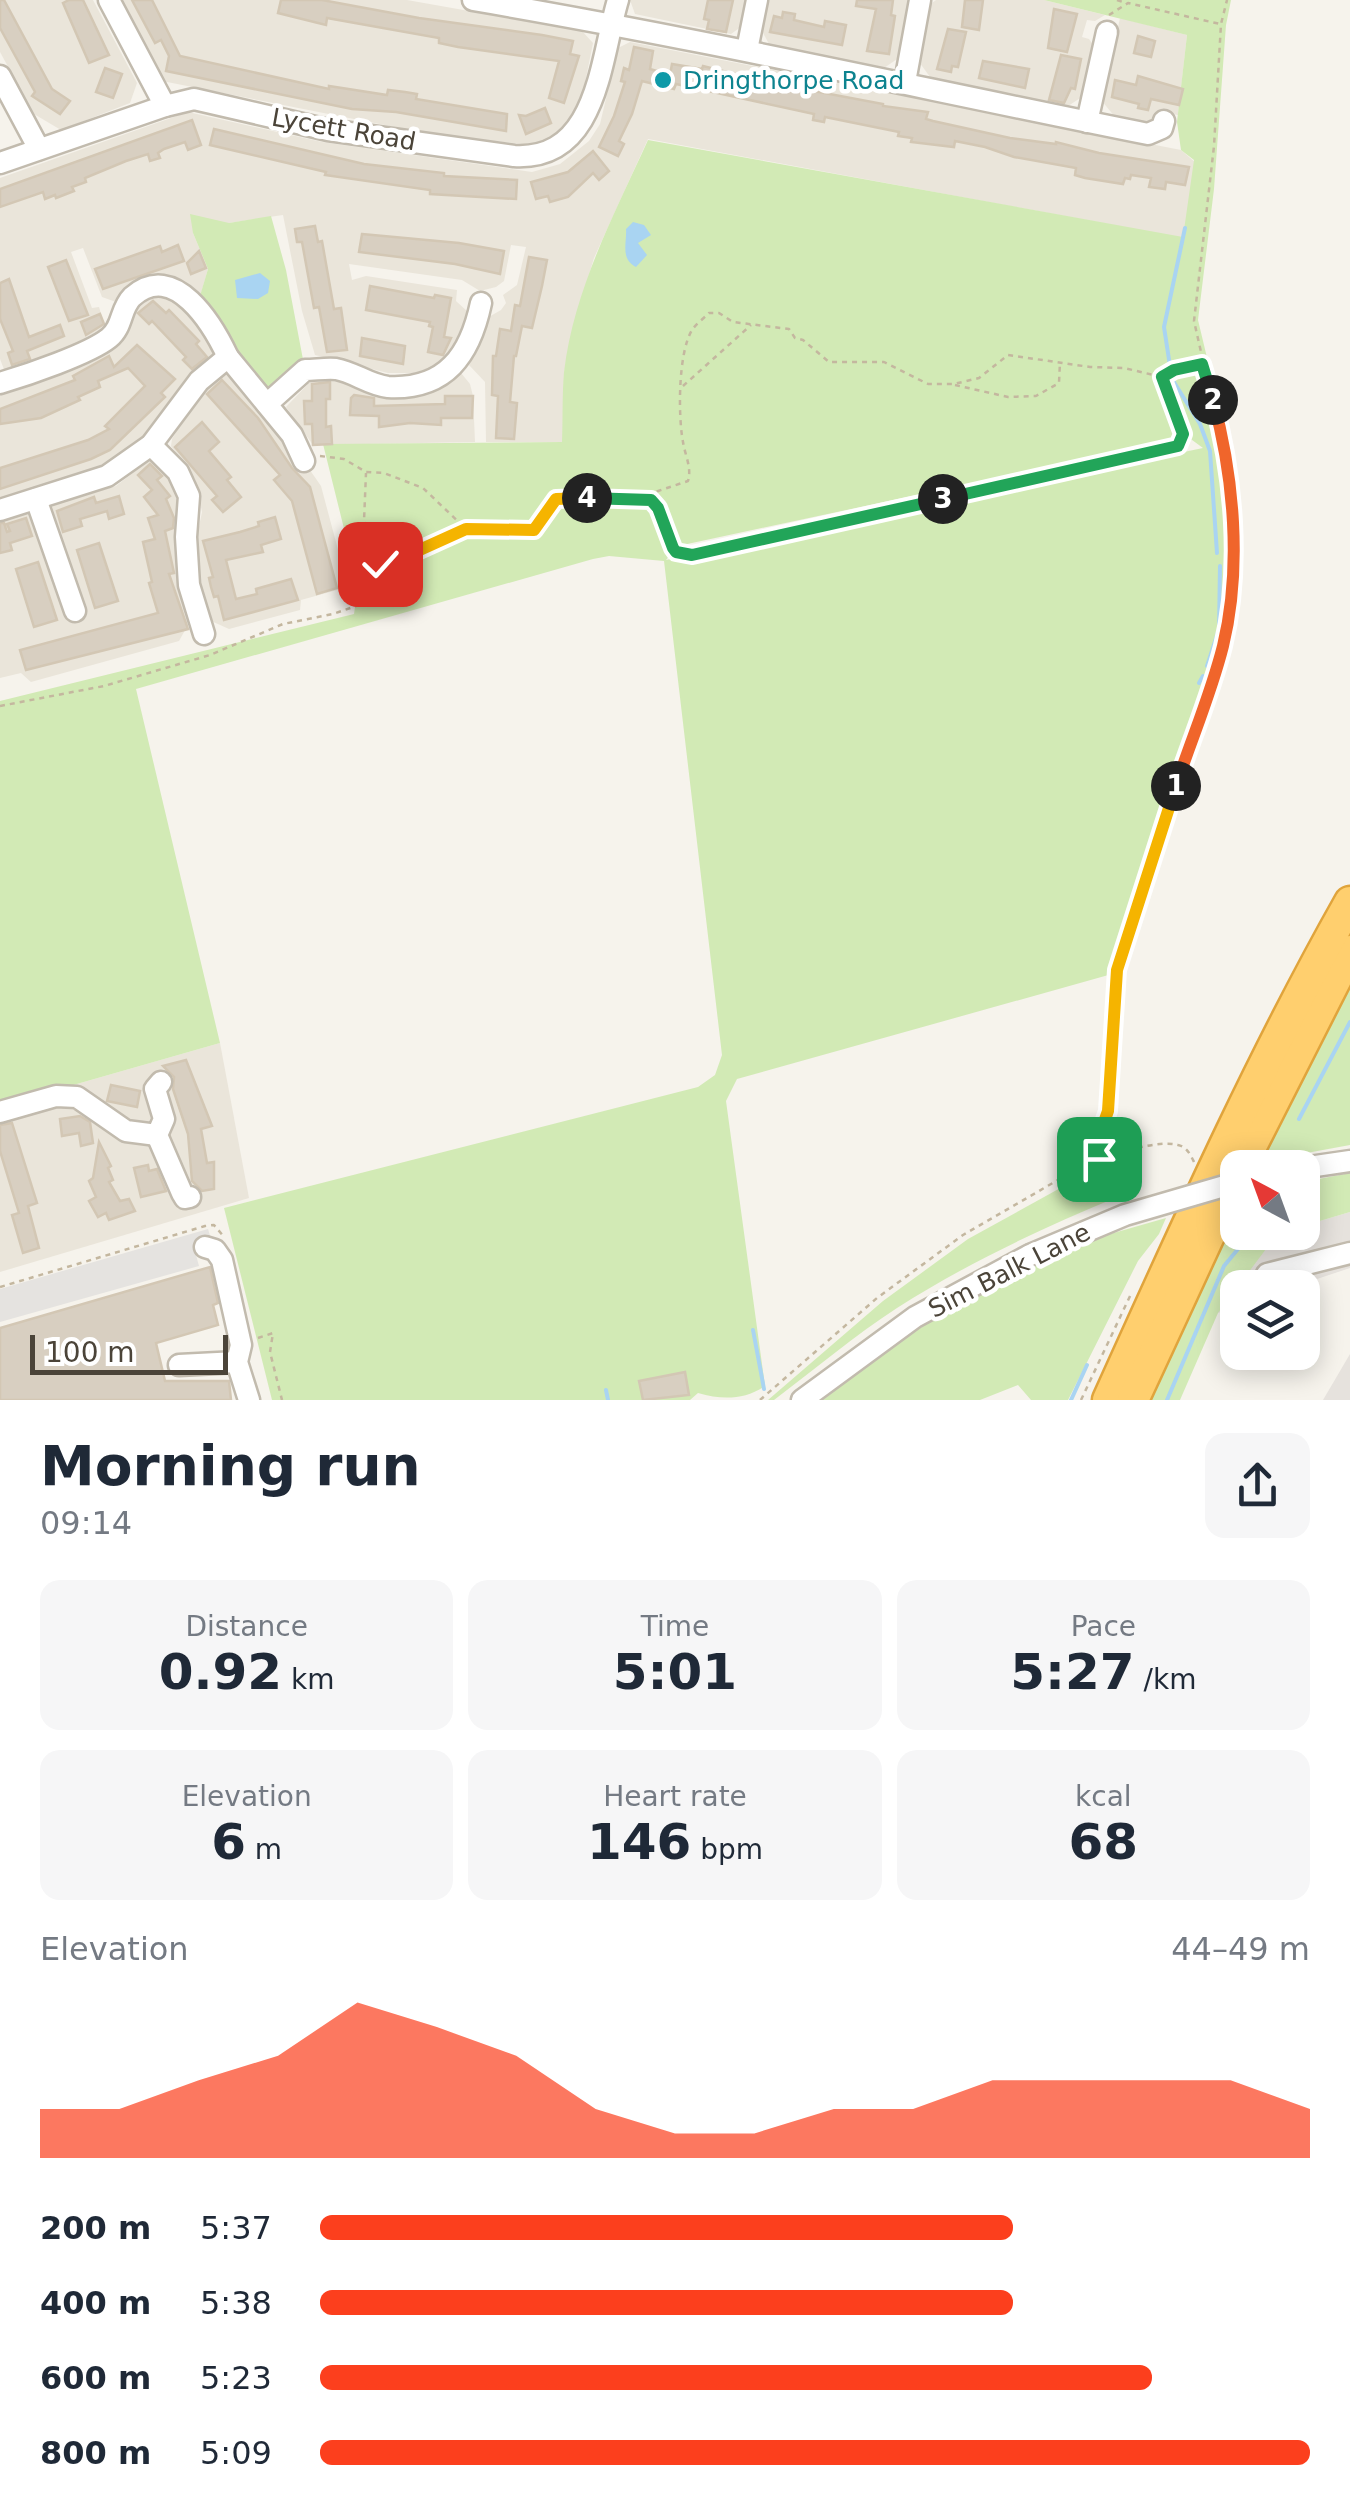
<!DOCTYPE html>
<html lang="en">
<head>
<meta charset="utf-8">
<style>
	body { margin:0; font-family:"DejaVu Sans",sans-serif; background:#f6f6f7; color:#1f2937; height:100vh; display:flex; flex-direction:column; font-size:38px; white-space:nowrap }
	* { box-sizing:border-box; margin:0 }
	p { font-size:32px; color:#747a83 }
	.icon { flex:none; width:55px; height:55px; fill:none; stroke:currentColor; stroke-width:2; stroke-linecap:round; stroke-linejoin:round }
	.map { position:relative; height:1400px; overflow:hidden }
	.panel { display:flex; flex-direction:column; background:#fff; flex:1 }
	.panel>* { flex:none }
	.needle { width:65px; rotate:319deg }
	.fabs { position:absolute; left:1220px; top:1150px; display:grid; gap:20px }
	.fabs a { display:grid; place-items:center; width:100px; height:100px; border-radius:20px; background:#fff; box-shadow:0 5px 25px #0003; font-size:50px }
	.scale { position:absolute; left:30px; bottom:25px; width:198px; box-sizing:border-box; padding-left:10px; border:5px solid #4b4439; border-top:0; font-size:28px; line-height:35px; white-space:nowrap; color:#4b4439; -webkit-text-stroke:8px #fff; paint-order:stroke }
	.pin { position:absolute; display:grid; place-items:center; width:85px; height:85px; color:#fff; margin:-42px; border-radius:20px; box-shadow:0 5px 15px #0006 }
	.km { position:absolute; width:50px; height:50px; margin:-25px; border-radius:50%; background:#222; color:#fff; font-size:28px; line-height:50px; text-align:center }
	.round { display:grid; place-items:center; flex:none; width:105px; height:105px; border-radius:20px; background:#f6f6f7 }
	.overview { display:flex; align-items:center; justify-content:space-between; height:170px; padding:0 40px }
	h1 { font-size:55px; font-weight:700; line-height:75px }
	.metrics { display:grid; grid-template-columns:repeat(3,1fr); gap:15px; height:170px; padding:10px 40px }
	.metrics div { display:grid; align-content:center; border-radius:20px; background:#f6f6f7; text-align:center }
	.metrics b { font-size:50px; font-weight:700 }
	.metrics small { font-size:28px; font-weight:400 }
	.metrics p { font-size:28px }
	.chart { height:280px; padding:20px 40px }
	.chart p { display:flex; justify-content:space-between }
	.chart svg { width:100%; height:180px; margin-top:10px; fill:#fc3f1d; opacity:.7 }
	ul { padding:0 40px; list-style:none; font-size:32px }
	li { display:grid; grid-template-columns:160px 120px 1fr; align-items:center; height:75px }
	li i { height:25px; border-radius:12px; background:#fc3f1d }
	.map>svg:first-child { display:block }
</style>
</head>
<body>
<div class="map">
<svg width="1350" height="1400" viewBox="0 0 1350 1400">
	<rect width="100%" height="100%" fill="#f6f3ec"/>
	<g fill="#eae5da">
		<polygon points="0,0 93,0 137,83 130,103 61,130 34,114 0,52"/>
		<polygon points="119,0 407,0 582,31 593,43 581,103 562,130 544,141 531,145 430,134 162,81"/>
		<polygon points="630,0 748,0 742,26 731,34 635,14"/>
		<polygon points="767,0 912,0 900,57 884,68 769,44 761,29"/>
		<polygon points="936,0 1044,0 1105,15 1095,21 1087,20 1082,37 1089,39 1096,49 1085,95 1068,106 1018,99 930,77 917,59 928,6"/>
		<polygon points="1120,18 1187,35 1178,115 1156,111 1152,121 1145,125 1115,117 1102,101"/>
		<polygon points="630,42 1181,150 1196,163 1183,238 648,139 594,258 573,328 564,373 563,442 486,442 485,382 469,365 483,337 487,318 501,310 506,303 503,295 517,285 526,247 511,245 504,281 496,287 480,291 462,280 349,264 352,280 366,276 457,290 456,301 468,312 459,345 438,365 414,373 388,373 315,355 302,311 283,215 229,223 193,233 208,269 200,297 179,283 161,276 148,278 123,293 116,302 102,297 83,248 71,252 92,308 99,307 105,327 59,352 5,372 0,359 0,178 188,112 322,142 532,172 560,164 589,141 600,124 618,48"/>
		<polygon points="152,296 166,297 179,306 206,334 215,355 175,396 159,423 127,453 113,462 0,498 0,393 108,352 125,334 131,315"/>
		<polygon points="227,373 287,437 321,486 348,587 301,600 300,610 229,629 209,620 204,605 198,579 197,536 202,512 195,479 171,446 172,439 189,410 218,377"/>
		<polygon points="461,373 470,384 473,396 475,442 313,445 286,407 312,380 351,383 389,393 436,389"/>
		<polygon points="151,459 179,491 178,581 189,623 179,641 31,682 21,673 0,678 0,520 116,486"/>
		<polygon points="220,1043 249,1198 0,1272 0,1106"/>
	</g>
	<g fill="#e6e2dd">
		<polygon points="1350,1212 1350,1268 1293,1287 1238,1288 1237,1306 1218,1313 1276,1233 1302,1232 1303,1226"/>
		<polygon points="1350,1354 1350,1400 1323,1400"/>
	</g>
	<g fill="#d2eab5" fill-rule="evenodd">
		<path d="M1044 0H1231L1226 25 1214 189 1198 320 1232 462 1235 591 1230 636 1176 801 1164 803 1112 974 737 1079 726 1101 765 1386C743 1400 723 1400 698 1393L690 1400H272L224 1208 698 1087 715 1075 722 1055 664 561 609 556 593 559 136 689 220 1043 0 1106V701L354 614 358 585 323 444 562 442C563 419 562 395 564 372 574 289 614 215 648 140L1183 237 1194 160 1181 150 1177 122 1187 35ZM1188 437 1203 448 666 560 678 546Z"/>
		<polygon points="190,214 229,223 271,216 286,270 305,370 276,396 228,357 197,306 208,269 193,233"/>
		<polygon points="1350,977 1350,1145 1258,1162"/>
		<path d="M1102 1165 1115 1198C1040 1229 966 1264 897 1308 854 1336 815 1369 774 1400H768L883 1301 968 1239Z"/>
		<polygon points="1350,1173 1350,1212 1303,1226 1303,1182"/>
		<polygon points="1237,1200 1238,1232 1278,1233 1218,1313 1180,1400 1146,1400"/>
		<polygon points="1166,1218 1159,1234 1138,1261 1068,1400 1031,1400 1018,1385 980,1400 817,1400 855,1369 969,1297 1082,1242"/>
	</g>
	<polygon fill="#e5e3e0" points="208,1229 211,1239 196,1255 199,1266 0,1322 0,1289"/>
	<g fill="#a9d4f2">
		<path d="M633 222 644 225 651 235 638 243 647 255 636 267C620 259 627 243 626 229Z"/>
		<polygon points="260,273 270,281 268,293 258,299 237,298 235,280"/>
	</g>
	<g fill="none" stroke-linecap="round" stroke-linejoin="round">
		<g stroke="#a9d4f2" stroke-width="4">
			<polyline points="1185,228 1164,327 1172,379 1200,424 1210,451 1217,553"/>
			<polyline points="1207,666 1219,629 1220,566"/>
			<polyline points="1199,683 1203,676"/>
			<polyline points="1299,1119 1350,1022"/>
			<polyline points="753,1330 764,1389"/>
			<polyline points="606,1390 608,1400"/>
			<polyline points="1071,1400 1087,1365"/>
			<polyline points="1167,1400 1224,1266 1252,1232"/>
		</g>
	</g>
	<g fill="#d8cfc1" stroke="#d3c7b4" stroke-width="2.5">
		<polygon points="0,0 4,0 52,89 70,101 60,114 32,96 35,92 0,28"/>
		<polygon points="69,0 83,0 109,55 89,63 63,3"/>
		<polygon points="132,0 152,0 180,56 329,89 329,86 387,95 388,90 405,92 417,94 416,99 507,114 506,131 396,112 352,109 166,71 169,56 161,40 155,43"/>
		<polygon points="281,0 322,0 419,18 542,35 573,41 570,54 579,56 564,103 549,98 559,61 458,47 439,43 439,38 327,18 326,25 278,13"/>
		<polygon points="708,0 733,0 726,32 707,29 709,20 704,19"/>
		<polygon points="857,0 893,0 891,15 895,16 889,54 867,51 876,9 856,6"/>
		<polygon points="965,0 983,0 979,30 962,27"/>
		<polygon points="1054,9 1077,14 1067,52 1048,48"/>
		<polygon points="783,12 795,14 794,20 824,27 825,21 846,25 842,45 770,32 774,16 782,18"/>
		<polygon points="948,29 966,32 958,67 952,66 951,72 937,69"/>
		<polygon points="1138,36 1155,41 1151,57 1134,53"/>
		<polygon points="634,47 653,51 650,69 670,75 672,64 702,69 703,66 771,83 883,104 883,106 928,112 926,119 933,121 1010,138 1056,144 1056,142 1099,153 1189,167 1185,185 1166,182 1165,189 1149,187 1151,178 1131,175 1130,179 1125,178 1123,184 1085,178 1075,175 1076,168 1014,157 985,147 955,141 954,147 911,142 912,138 898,136 899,132 825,117 824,122 813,120 814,114 676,84 674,89 642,81 632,114 619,141 624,144 618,156 599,147 614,116 625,82 621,81 624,68 629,70"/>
		<polygon points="1061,55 1081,59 1075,89 1071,88 1064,103 1049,100"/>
		<polygon points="983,61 1029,69 1025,88 979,78"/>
		<polygon points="105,68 122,74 113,98 96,92"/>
		<polygon points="1138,76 1183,89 1179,105 1151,99 1148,110 1138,108 1139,104 1112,97 1115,80 1136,85"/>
		<polygon points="545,108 551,123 526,134 519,115 526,116"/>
		<polygon points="192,120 201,145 188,150 185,142 164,149 158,153 160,158 150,161 148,154 126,161 85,178 86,182 72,187 74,191 56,198 55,195 45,199 43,192 0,207 0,189"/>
		<polygon points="214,129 364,164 444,173 444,176 517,180 516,199 430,194 430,190 325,175 326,172 210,145"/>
		<polygon points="593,151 609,171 599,180 593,173 568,197 550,202 548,196 536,199 531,182 568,172"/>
		<polygon points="315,226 318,242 322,241 334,309 341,308 347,350 327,352 319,307 314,308 302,242 297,242 295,229"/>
		<polygon points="362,234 459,243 504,251 500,274 455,264 359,252"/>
		<polygon points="178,245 184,261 103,289 95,269 160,246 162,252"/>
		<polygon points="199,251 206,268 191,274 187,263"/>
		<polygon points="529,257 547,260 542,286 532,328 522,326 516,356 514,356 510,402 517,403 514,439 496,438 498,396 492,395 493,356 496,356 500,329 511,331 515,305 520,306"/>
		<polygon points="66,260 88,315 69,321 48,267"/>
		<polygon points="9,279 29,337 60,325 64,336 27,351 30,359 12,365 8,353 13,351 0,319 0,283"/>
		<polygon points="370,286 434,298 435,295 451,298 444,337 451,338 443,355 428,352 433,327 429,326 430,322 366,310"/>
		<polygon points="153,301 166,313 169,310 199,341 196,344 207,357 192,369 183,360 186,357 152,321 149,324 138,313"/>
		<polygon points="100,314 104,324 86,335 81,322"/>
		<polygon points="362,338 405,346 403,364 360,356"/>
		<polygon points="137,345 175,379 161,393 165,397 110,450 91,459 0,489 0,468 88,440 109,429 105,426 145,386 128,368 98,381 100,387 78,397 80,400 41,418 0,424 0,409 75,380 73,376 109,356 114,367"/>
		<polygon points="222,380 258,418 292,468 310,487 337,588 317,594 292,501 274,480 280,475 207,394"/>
		<polygon points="330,382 330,399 326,399 326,427 331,426 332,444 313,445 312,424 305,424 304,401 312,401 312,384"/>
		<polygon points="354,395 374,398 374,406 445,404 445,396 473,396 472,418 441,418 441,425 410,423 379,427 379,416 350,415 351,398"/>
		<polygon points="202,422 219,442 209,451 231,477 227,480 241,497 223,512 212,500 217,496 175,447"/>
		<polygon points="150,464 162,476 157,480 170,496 166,499 174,518 173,528 165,531 174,573 169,574 188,629 26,670 20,650 158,613 149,583 152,582 143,542 155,539 148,518 158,515 144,497 152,490 138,475"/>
		<polygon points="119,496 124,514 109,519 107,511 80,519 82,526 63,532 57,511 94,497 96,503"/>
		<polygon points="275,517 281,539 261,545 263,552 226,560 236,599 257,594 256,589 291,579 298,600 224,620 218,596 214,597 211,587 209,578 213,577 203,541 240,532 259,526 258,522"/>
		<polygon points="26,518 32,536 10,543 12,550 0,553 0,523 4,523 7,532 10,531 7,524"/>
		<polygon points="99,543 118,601 95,608 77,550"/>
		<polygon points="38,562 57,620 34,627 16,569"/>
		<polygon points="186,1060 212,1126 201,1129 207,1163 214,1162 214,1189 202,1191 192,1181 188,1134 173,1089 174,1077 163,1066"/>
		<polygon points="111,1085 140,1091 137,1107 107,1101"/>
		<polygon points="80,1116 90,1122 93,1143 81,1146 79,1133 62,1136 60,1119"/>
		<polygon points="12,1123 37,1203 28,1206 39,1248 23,1253 12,1215 19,1213 0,1151 0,1125"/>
		<polygon points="99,1142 111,1166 108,1168 113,1180 109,1182 120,1201 129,1199 135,1211 109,1220 106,1213 98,1217 89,1201 96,1197 89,1181 93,1178"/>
		<polygon points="148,1165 149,1171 157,1169 166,1191 141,1197 134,1168"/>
		<polygon points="210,1267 218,1303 213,1305 218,1325 156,1343 165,1381 229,1381 231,1400 0,1400 0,1328"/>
		<polygon points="685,1372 689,1395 643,1400 639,1381"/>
	</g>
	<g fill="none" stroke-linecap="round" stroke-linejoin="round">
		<g stroke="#c2bbae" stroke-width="25">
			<g id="minor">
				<polyline points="109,0 165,106"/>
				<path d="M473 0C699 38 923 89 1148 134L1162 128 1164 121"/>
				<polyline points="747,50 757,0"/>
				<polyline points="0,76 39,149"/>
				<polyline points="905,82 920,0"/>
				<polyline points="1087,122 1107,32"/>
				<path d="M0 163 165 106 194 99 328 130 514 156C598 161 600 60 618 0"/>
				<path d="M0 383C27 375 89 354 109 338 123 327 120 309 132 297 174 259 213 325 228 357"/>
				<path d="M267 404 305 370C315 370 326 368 336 369 354 372 369 385 388 387 446 390 470 355 481 303"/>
				<polyline points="151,445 178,472 189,496 186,537 189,585 204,634"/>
				<polyline points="36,499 75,611"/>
				<polyline points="0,510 107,476 151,445 199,381 228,357 292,435 304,461"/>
				<polyline points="0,1112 56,1096 77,1097 126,1131 157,1135 164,1119 155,1089 161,1082"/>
				<polyline points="157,1135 182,1193 185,1198 190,1197"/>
				<polyline points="1302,1168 1350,1161"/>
				<polyline points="205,1247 215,1250 222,1260 241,1345 237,1362 249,1400"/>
				<polyline points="1267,1274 1350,1253"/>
				<polyline points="179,1365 237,1362"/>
				<polyline points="802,1400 915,1317 1030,1255"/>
			</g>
		</g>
		<g stroke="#e0a43c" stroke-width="35">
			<g id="highway">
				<polyline points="1240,1168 1350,951"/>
				<path d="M1108 1400C1184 1232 1259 1063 1350 902"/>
				<polyline points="1133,1400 1238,1173"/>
			</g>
		</g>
		<g stroke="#c4b79f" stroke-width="2.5" stroke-dasharray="5 5" stroke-linecap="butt">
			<polyline points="1117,0 1126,3"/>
			<polyline points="1109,15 1128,3 1220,24"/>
			<polyline points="955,385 1008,397 1036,396 1059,383 1060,362"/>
			<polyline points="683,386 751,325"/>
			<polyline points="320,456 344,459 366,472 384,473 423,488 466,529 533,530 553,502 561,497 651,499 658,507 673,547 677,552 692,555 1178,447 1183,434 1162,377 1174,370 1201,364"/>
			<path d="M651 498 652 493 688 481C692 468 685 455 683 442 678 416 678 353 692 330 696 324 704 318 709 313H719L733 322 789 329 795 338 803 340 829 362H884L928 384H954L979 378 1008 355 1090 367 1124 368 1162 377"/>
			<polyline points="401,557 403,548"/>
			<polyline points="381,565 393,562 464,530"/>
			<polyline points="0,706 104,686 210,655 283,624 333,614 356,606 381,565 364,521 366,473"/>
			<polyline points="1105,1159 1119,1199"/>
			<path d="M1194 1162C1190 1154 1187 1147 1178 1145 1158 1139 1111 1155 1090 1162L1108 1111 1117 970 1215 672 1229 611 1232 571 1228 471 1194 321 1214 146 1221 24 1227 0"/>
			<polyline points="0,1287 205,1226 214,1225 225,1238"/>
			<polyline points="258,1338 273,1333 270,1352 282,1400"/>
			<polyline points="760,1400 877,1298 963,1235 1089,1162"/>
			<polyline points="1081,1400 1131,1294"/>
		</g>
		<use href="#minor" stroke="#fff" stroke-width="20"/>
		<use href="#highway" stroke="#ffcf6e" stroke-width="30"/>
		<g stroke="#c2bbae" stroke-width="25" stroke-linecap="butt">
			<polyline id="minor-bridge" points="1030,1255 1125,1215 1238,1182"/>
		</g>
		<use href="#minor-bridge" stroke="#fff" stroke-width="20"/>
	</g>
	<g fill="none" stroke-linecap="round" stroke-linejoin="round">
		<g stroke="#fff" stroke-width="20">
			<polyline id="split-1" points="1099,1159 1090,1162 1108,1111 1117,970 1176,786"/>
		</g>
		<g stroke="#fff" stroke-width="20">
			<path id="split-2" d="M1176 786C1191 740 1211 694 1223 646 1242 568 1234 477 1213 400"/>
		</g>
		<g stroke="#fff" stroke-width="20">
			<polyline id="split-3" points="943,499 1178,446 1183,434 1162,377 1174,370 1202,364 1213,400"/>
		</g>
		<g stroke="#fff" stroke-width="20">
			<polyline id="split-4" points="587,498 651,500 658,508 673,548 676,552 692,555 943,499"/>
		</g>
		<g stroke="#fff" stroke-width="20">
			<polyline id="split-5" points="380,564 393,562 466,529 534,530 556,499 587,498"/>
		</g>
		<use href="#split-1" stroke="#f5b400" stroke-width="12"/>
		<use href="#split-2" stroke="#f0652b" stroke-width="12"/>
		<use href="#split-3" stroke="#22a559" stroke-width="12"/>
		<use href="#split-4" stroke="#22a559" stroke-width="12"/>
		<use href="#split-5" stroke="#f5b400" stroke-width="12"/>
	</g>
	<circle fill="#0f9aa8" stroke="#fff" stroke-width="4" cx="663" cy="80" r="10"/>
	<g text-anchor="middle" stroke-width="9" stroke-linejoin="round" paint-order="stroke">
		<g font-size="25" fill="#0d838f" stroke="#fff" text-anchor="start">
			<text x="683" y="89">Dringthorpe Road</text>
		</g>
		<g font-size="25" fill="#4b4439" stroke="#fff">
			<text transform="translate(344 129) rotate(10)" y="9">Lycett Road</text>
			<text transform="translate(1009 1270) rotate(-27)" y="9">Sim Balk Lane</text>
		</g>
	</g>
</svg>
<div class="fabs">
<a><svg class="needle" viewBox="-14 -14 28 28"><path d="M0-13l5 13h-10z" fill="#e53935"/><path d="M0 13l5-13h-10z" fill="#747a83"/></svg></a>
<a><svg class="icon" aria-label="layers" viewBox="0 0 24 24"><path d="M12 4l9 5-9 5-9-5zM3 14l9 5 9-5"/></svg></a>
</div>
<div class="scale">100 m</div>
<div class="pin" style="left:1099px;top:1159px;background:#1e9e55"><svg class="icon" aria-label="arrive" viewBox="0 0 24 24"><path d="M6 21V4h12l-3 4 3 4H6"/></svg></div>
<div class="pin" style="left:380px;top:564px;background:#d93025"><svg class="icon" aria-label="check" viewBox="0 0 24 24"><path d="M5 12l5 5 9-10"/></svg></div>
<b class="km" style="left:1176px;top:786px">1</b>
<b class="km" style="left:1213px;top:400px">2</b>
<b class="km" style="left:943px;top:499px">3</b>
<b class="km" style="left:587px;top:498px">4</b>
</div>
<section class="panel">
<div class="overview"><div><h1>Morning run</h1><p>09:14</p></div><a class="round"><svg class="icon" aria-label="share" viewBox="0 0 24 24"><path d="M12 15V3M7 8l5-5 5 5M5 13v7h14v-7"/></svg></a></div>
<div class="metrics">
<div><p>Distance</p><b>0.92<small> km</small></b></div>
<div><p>Time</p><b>5:01</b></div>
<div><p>Pace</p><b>5:27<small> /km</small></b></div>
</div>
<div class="metrics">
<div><p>Elevation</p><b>6<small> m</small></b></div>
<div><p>Heart rate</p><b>146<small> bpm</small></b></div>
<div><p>kcal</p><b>68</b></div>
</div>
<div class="chart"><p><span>Elevation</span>44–49 m</p>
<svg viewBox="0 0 160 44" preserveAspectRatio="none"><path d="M0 44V32L10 32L20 25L30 19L40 6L50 12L60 19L70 32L80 38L90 38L100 32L110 32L120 25L130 25L140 25L150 25L160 32V44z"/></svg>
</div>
<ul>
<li><b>200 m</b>5:37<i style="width:70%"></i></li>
<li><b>400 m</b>5:38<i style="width:70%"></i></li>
<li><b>600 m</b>5:23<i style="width:84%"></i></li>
<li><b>800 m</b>5:09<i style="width:100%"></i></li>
</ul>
</section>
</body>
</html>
